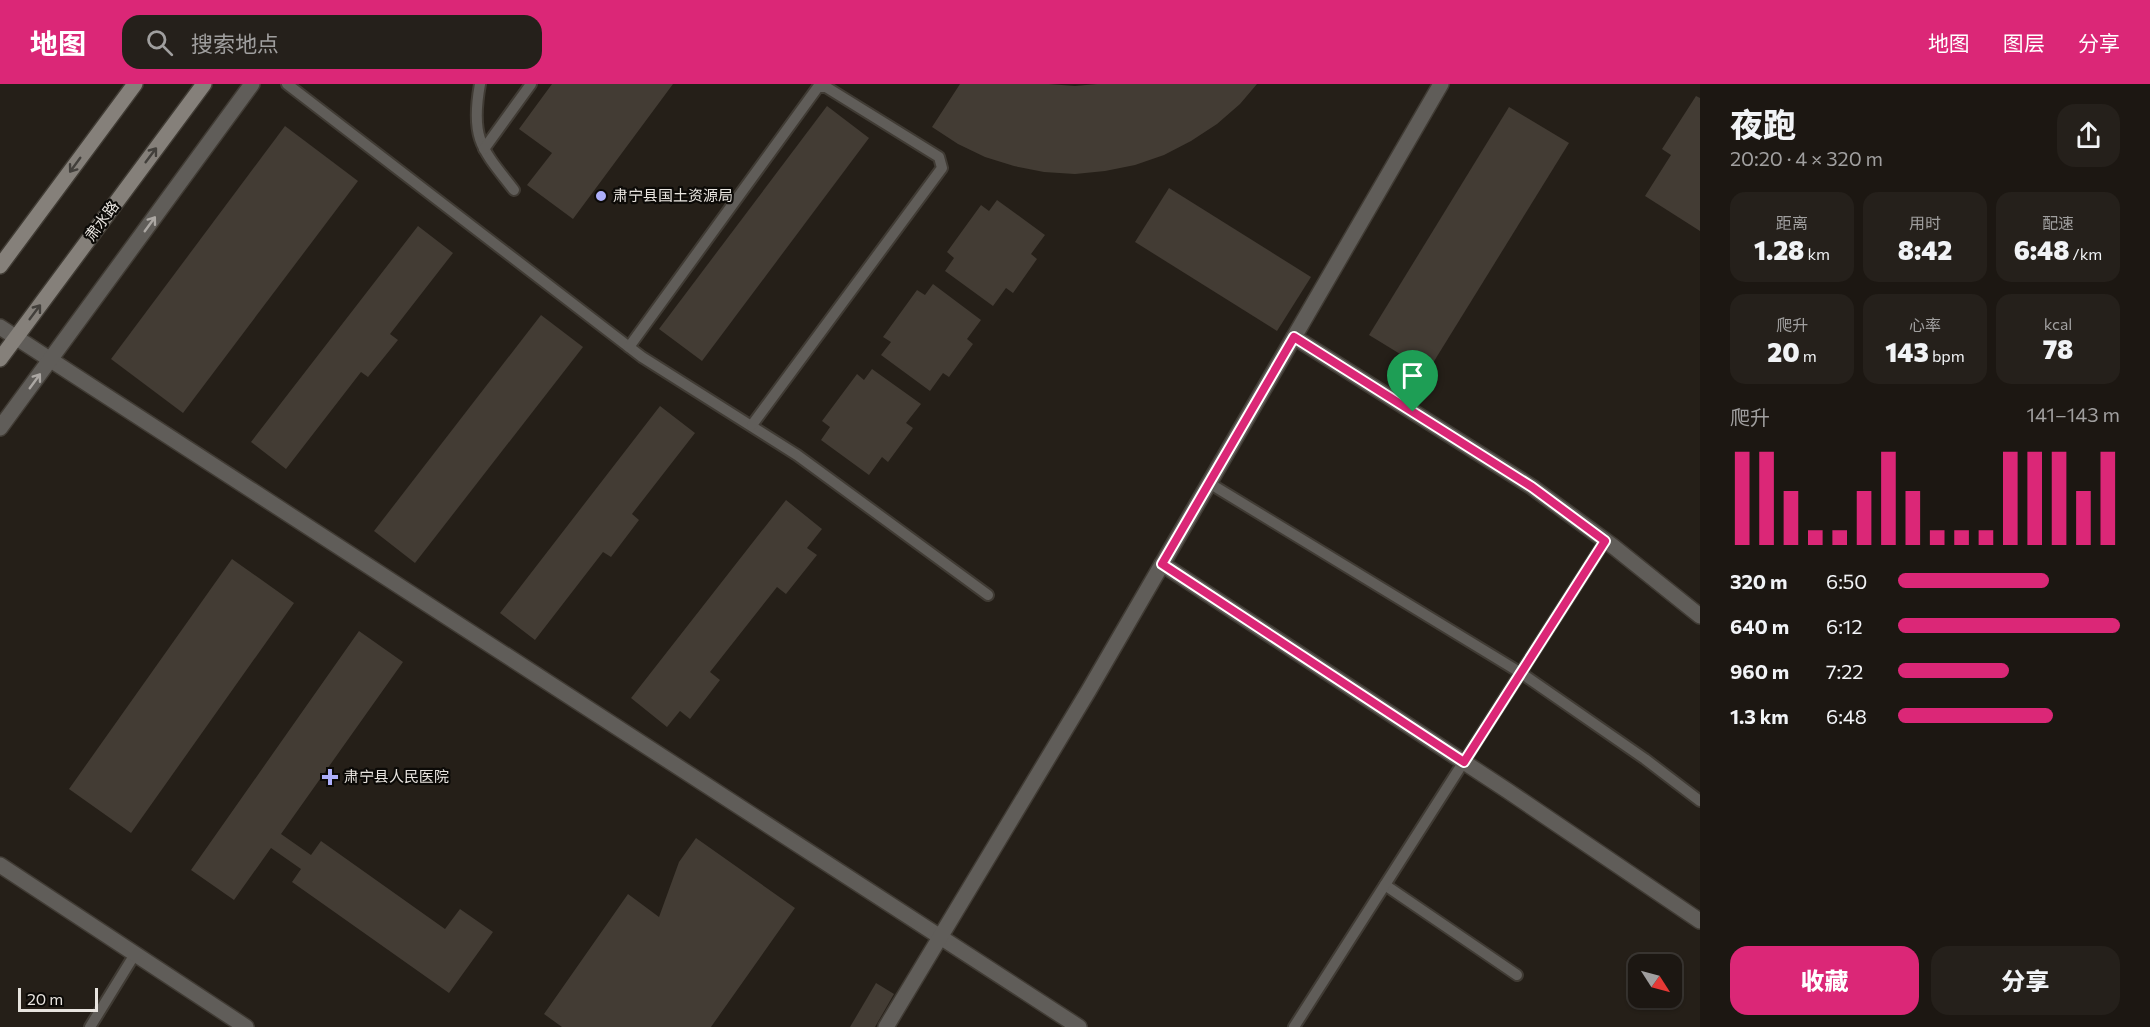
<!DOCTYPE html>
<html lang="zh">
<head>
<meta charset="utf-8">
<style>
	body { margin:0; font-family:Commissioner,"Noto Sans SC",sans-serif; background:#25201b; color:#f1f3f6; height:100vh; display:flex; flex-direction:column; font-size:22px; white-space:nowrap }
	* { box-sizing:border-box; margin:0 }
	p { font-size:20px; color:#a09f9f }
	.icon { flex:none; width:33px; height:33px; fill:none; stroke:currentColor; stroke-width:2; stroke-linecap:round; stroke-linejoin:round }
	.map { position:relative; flex:1; overflow:hidden }
	.details { display:flex; flex-direction:column; background:#1c1712; width:450px }
	.details>* { flex:none }
	.needle { width:39px; rotate:126deg }
	.buttons { position:absolute; left:1628px; top:870px; display:grid; gap:12px }
	.buttons a { display:grid; place-items:center; width:54px; height:54px; border-radius:12px; background:#1c1712; box-shadow:0 2px 4px #0004,0 0 0 2px #3a3632; font-size:30px }
	.scale { position:absolute; left:18px; bottom:15px; width:80px; box-sizing:border-box; padding-left:6px; border:3px solid #e8e4df; border-top:0; font-size:16px; line-height:21px; white-space:nowrap; color:#e8e4df; -webkit-text-stroke:4px #0c0a07; paint-order:stroke }
	.pin { position:absolute; display:grid; place-items:center; width:51px; height:51px; color:#fff; margin:-62px -26px; border-radius:50% 50% 50% 0; rotate:-45deg; box-shadow:0 0 6px #0007 }
	.pin .icon { rotate:45deg }
	.round { display:grid; place-items:center; flex:none; width:63px; height:63px; border-radius:18px; background:#25201b }
	.headline { display:flex; align-items:center; justify-content:space-between; height:102px; padding:0 30px }
	h1 { font-size:33px; font-weight:800; line-height:45px }
	.stats { display:grid; grid-template-columns:repeat(3,1fr); gap:9px; height:102px; padding:6px 30px }
	.stats div { display:grid; align-content:center; border-radius:15px; background:#25201b; text-align:center }
	.stats b { font-size:26px; font-weight:800 }
	.stats small { font-size:16px; font-weight:400 }
	.stats p { font-size:16px }
	.chart { height:168px; padding:12px 30px }
	.chart p { display:flex; justify-content:space-between }
	.chart svg { width:100%; height:108px; margin-top:6px; stroke:#db2777; stroke-width:6 }
	.action { display:flex; gap:12px; margin-top:auto; padding:12px 30px }
	.action a { flex:1; height:69px; border-radius:18px; background:#db2777; color:#fff; font-size:24px; font-weight:800; line-height:69px; text-align:center }
	.action a+a { background:#25201b; color:#f1f3f6 }
	ul { padding:0 30px; list-style:none; font-size:20px }
	li { display:grid; grid-template-columns:96px 72px 1fr; align-items:center; height:45px }
	li i { height:15px; border-radius:8px; background:#db2777 }
	header { display:flex; align-items:center; gap:36px; box-sizing:border-box; height:84px; padding:0 30px; background:#db2777; color:#fff }
	header strong { font-size:28px }
	nav { display:flex; gap:33px; margin-inline-start:auto; font-size:21px }
	.search { width:420px; height:54px; background:#25201b; display:flex; align-items:center; gap:15px; box-sizing:border-box; padding:0 21px; border-radius:18px; color:#a09f9f; font-size:22px }
	main { display:flex; flex:1; min-height:0 }
	.map>svg:first-child { display:block }
</style>
</head>
<body>
<header>
<strong>地图</strong>
<div class="search"><svg class="icon" aria-label="search" viewBox="0 0 24 24"><circle cx="10" cy="10" r="6"/><path d="M15 15l6 6"/></svg>搜索地点</div>
<nav><a>地图</a><a>图层</a><a>分享</a></nav>
</header>
<main>
<div class="map">
<svg width="1700" height="943" viewBox="0 0 1700 943">
	<rect width="100%" height="100%" fill="#251f18"/>
	<g fill="#433c34">
		<polygon points="552,0 673,0 573,135 527,101 552,69 519,45"/>
		<polygon points="960,0 1049,0 1075,2 1097,0 1257,0 1240,20 1217,40 1191,57 1164,71 1135,81 1105,87 1075,90 1044,88 1014,82 985,73 958,60 932,43"/>
		<polygon points="1696,12 1700,14 1700,147 1645,112 1671,71 1662,65"/>
		<polygon points="827,22 869,54 702,277 659,245"/>
		<polygon points="1509,23 1569,59 1428,287 1369,251"/>
		<polygon points="285,42 358,97 183,329 111,275"/>
		<polygon points="1169,104 1311,193 1277,247 1135,158"/>
		<polygon points="997,116 1045,151 1031,170 1037,175 1013,209 1006,204 993,222 945,187 954,174 947,168 981,121 989,127"/>
		<polygon points="418,142 453,169 390,250 398,256 368,293 361,288 286,385 251,358"/>
		<polygon points="933,200 981,236 967,255 973,260 949,293 943,289 930,307 881,271 891,258 883,253 917,206 925,211"/>
		<polygon points="541,231 583,263 415,479 374,447"/>
		<polygon points="872,285 921,320 906,339 913,344 888,378 882,373 869,391 821,356 830,343 822,337 857,290 864,296"/>
		<polygon points="660,322 695,349 632,430 639,436 611,473 603,468 535,556 500,529"/>
		<polygon points="786,416 822,445 807,464 817,471 786,510 777,503 710,588 720,596 690,635 680,627 667,643 631,614"/>
		<polygon points="232,475 294,519 131,749 69,705"/>
		<polygon points="359,547 403,578 281,750 311,771 321,757 445,845 460,825 493,848 449,909 292,798 301,785 271,764 234,816 191,786"/>
		<polygon points="696,754 795,824 711,943 562,943 544,930 628,810 659,833 679,778"/>
		<polygon points="876,899 894,910 875,943 850,943"/>
	</g>
	<g fill="none" stroke-linecap="round" stroke-linejoin="round">
		<g stroke="#403b34" stroke-width="14">
			<g id="lane">
				<polyline points="287,0 642,273 797,371 988,511"/>
				<path d="M480 0C470 55 482 65 514 106"/>
				<polyline points="484,65 531,0"/>
				<polyline points="629,263 818,3 826,3 939,73 942,84 752,341"/>
				<polyline points="1209,399 1521,589 1645,675 1700,717"/>
				<polyline points="1385,801 1517,891"/>
				<polyline points="90,943 135,870"/>
				<polyline points="1294,943 1605,457"/>
			</g>
		</g>
		<g stroke="#403b34" stroke-width="18">
			<g id="street">
				<polyline points="0,243 1079,943"/>
				<polyline points="1294,253 1532,403 1614,463 1700,532"/>
				<polyline points="0,344 252,0"/>
				<polyline points="1162,480 1508,707 1700,837"/>
				<polyline points="0,781 246,943"/>
				<polyline points="886,943 1089,606 1441,0"/>
			</g>
		</g>
		<g stroke="#403b34" stroke-width="18">
			<g id="secondary">
				<polyline points="0,182 135,0"/>
				<polyline points="0,275 204,0"/>
			</g>
		</g>
		<use href="#lane" stroke="#605d59" stroke-width="10"/>
		<use href="#street" stroke="#605d59" stroke-width="15"/>
		<use href="#secondary" stroke="#85807a" stroke-width="15"/>
	</g>
	<defs><path id="oneway-shaft" d="M-6 0H5M1.5-3L5.5 0L1.5 3" fill="none" stroke-width="1.6" stroke-linecap="round" stroke-linejoin="round" transform="scale(1.5)"/></defs>
	<g stroke="#423f3b">
		<use href="#oneway-shaft" transform="translate(151 71) rotate(-53)"/>
		<use href="#oneway-shaft" transform="translate(75 81) rotate(126)"/>
		<use href="#oneway-shaft" transform="translate(35 228) rotate(-53)"/>
	</g>
	<g stroke="#aba7a3">
		<use href="#oneway-shaft" transform="translate(150 140) rotate(-54)"/>
		<use href="#oneway-shaft" transform="translate(35 297) rotate(-54)"/>
	</g>
	<g fill="none" stroke-linecap="round" stroke-linejoin="round">
		<g stroke="#fff" stroke-width="12">
			<polygon id="route" points="1294,253 1532,403 1605,457 1464,678 1162,480"/>
		</g>
		<use href="#route" stroke="#db2777" stroke-width="8"/>
	</g>
	<g fill="#adaffb" stroke="#0c0a07" stroke-width="2">
		<circle cx="601" cy="112" r="6"/>
		<path d="M327 684h6v6h6v6h-6v6h-6v-6h-6v-6h6z"/>
	</g>
	<g text-anchor="middle" stroke-width="4.5" stroke-linejoin="round" paint-order="stroke">
		<g font-size="15" fill="#e8e4df" stroke="#0c0a07" text-anchor="start">
			<text x="613" y="117">肃宁县国土资源局</text>
			<text x="344" y="698">肃宁县人民医院</text>
		</g>
		<g font-size="15" fill="#e8e4df" stroke="#0c0a07">
			<text transform="translate(102 137) rotate(-53)" y="5">肃水路</text>
		</g>
	</g>
</svg>
<div class="buttons">
<a><svg class="needle" viewBox="-14 -14 28 28"><path d="M0-13l5 13h-10z" fill="#e53935"/><path d="M0 13l5-13h-10z" fill="#a09f9f"/></svg></a>
</div>
<div class="scale">20 m</div>
<div class="pin" style="left:1413px;top:328px;background:#1e9e55"><svg class="icon" aria-label="arrive" viewBox="0 0 24 24"><path d="M6 21V4h12l-3 4 3 4H6"/></svg></div>
</div>
<section class="details">
<div class="headline"><div><h1>夜跑</h1><p>20:20 · 4 × 320 m</p></div><a class="round"><svg class="icon" aria-label="share" viewBox="0 0 24 24"><path d="M12 15V3M7 8l5-5 5 5M5 13v7h14v-7"/></svg></a></div>
<div class="stats">
<div><p>距离</p><b>1.28<small> km</small></b></div>
<div><p>用时</p><b>8:42</b></div>
<div><p>配速</p><b>6:48<small> /km</small></b></div>
</div>
<div class="stats">
<div><p>爬升</p><b>20<small> m</small></b></div>
<div><p>心率</p><b>143<small> bpm</small></b></div>
<div><p>kcal</p><b>78</b></div>
</div>
<div class="chart"><p><span>爬升</span>141–143 m</p>
<svg viewBox="0 0 160 44" preserveAspectRatio="none"><path d="M5 44V6M15 44V6M25 44V22M35 44V38M45 44V38M55 44V22M65 44V6M75 44V22M85 44V38M95 44V38M105 44V38M115 44V6M125 44V6M135 44V6M145 44V22M155 44V6"/></svg>
</div>
<ul>
<li><b>320 m</b>6:50<i style="width:68%"></i></li>
<li><b>640 m</b>6:12<i style="width:100%"></i></li>
<li><b>960 m</b>7:22<i style="width:50%"></i></li>
<li><b>1.3 km</b>6:48<i style="width:70%"></i></li>
</ul>
<div class="action"><a>收藏</a><a>分享</a></div>
</section>
</main>
</body>
</html>
